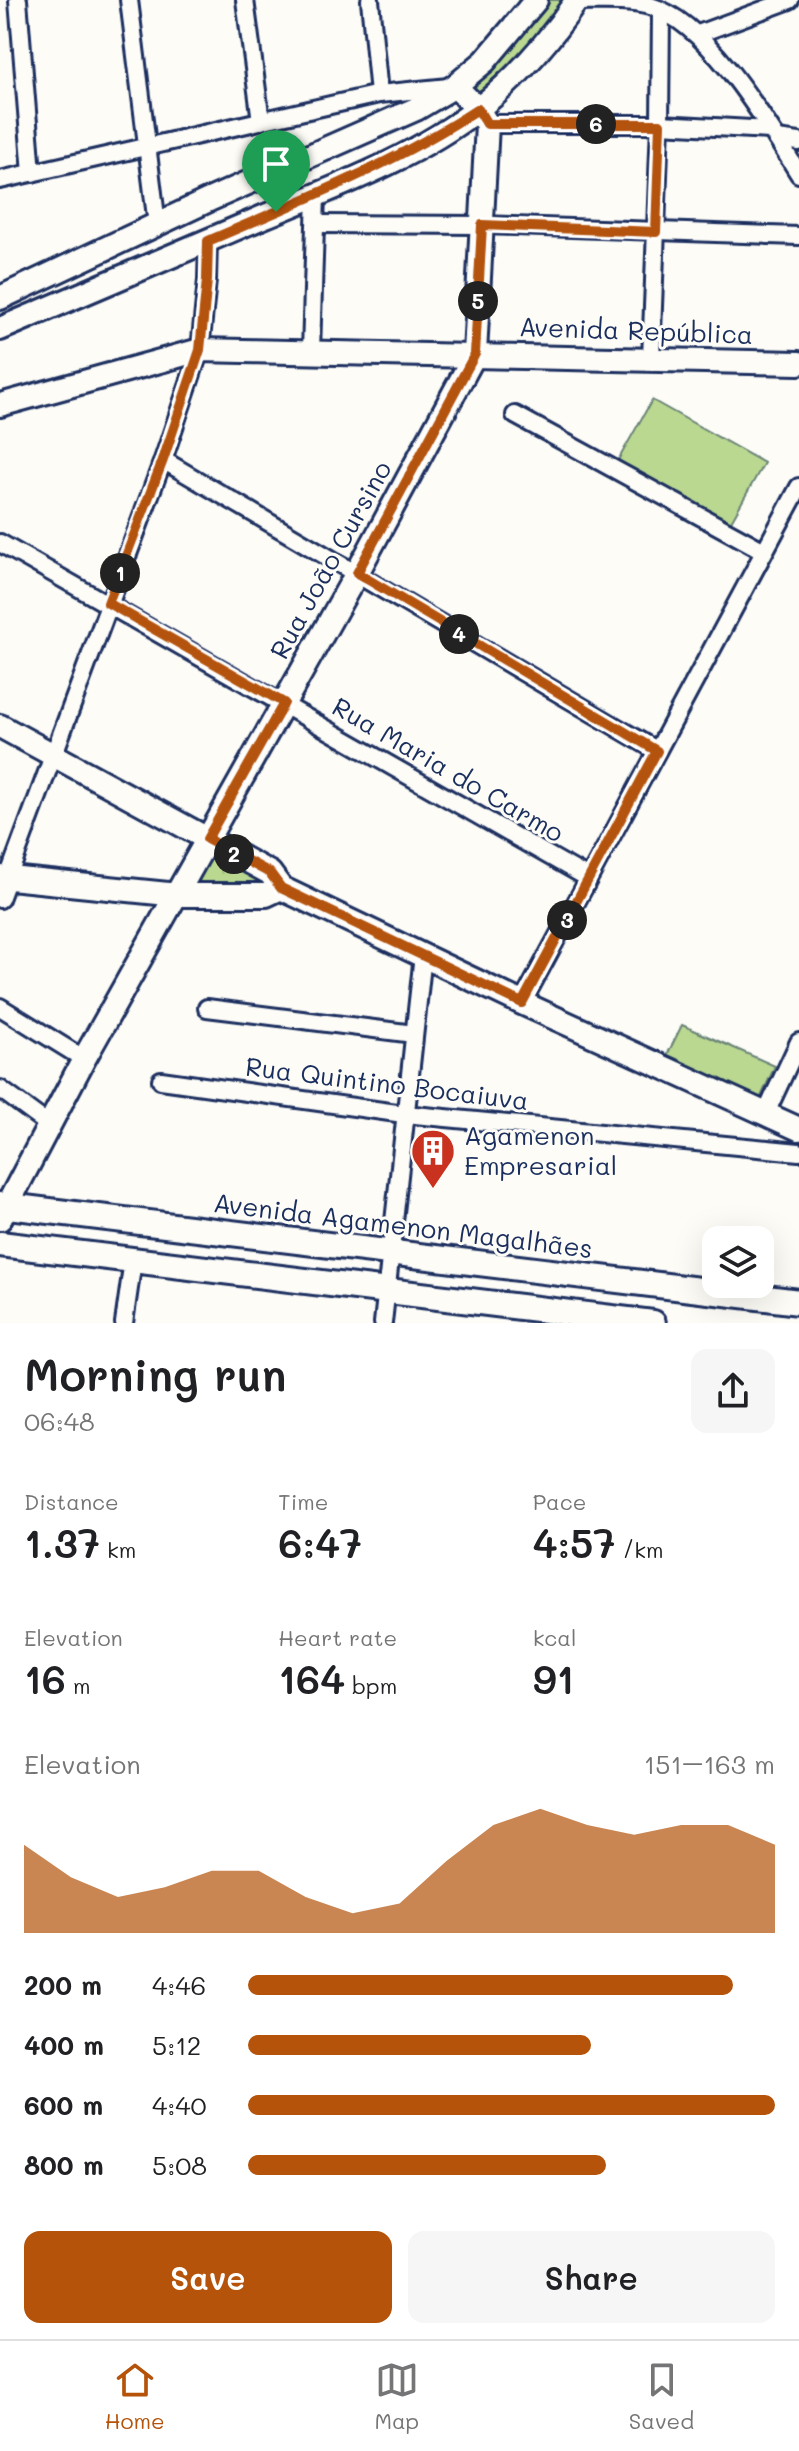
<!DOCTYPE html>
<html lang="en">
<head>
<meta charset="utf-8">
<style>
	body { margin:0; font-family:Mali,sans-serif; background:#f6f6f6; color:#202124; height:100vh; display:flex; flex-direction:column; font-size:30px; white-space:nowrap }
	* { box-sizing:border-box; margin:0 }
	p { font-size:26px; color:#757577 }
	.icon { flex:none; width:44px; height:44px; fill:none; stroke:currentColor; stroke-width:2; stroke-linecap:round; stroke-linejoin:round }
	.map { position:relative; height:1323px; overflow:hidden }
	.sheet { display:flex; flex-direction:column; background:#fff; flex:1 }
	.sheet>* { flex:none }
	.fabs { position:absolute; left:702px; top:1226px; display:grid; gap:16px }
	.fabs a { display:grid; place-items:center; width:72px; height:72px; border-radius:16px; background:#fff; box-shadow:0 8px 32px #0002; font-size:40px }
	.pin { position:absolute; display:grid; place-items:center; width:68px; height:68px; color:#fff; margin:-82px -34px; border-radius:50% 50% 50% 0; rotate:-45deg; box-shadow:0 0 8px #0007 }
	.pin .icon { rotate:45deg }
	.km { position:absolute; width:40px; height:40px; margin:-20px; border-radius:50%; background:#222; color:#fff; font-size:22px; line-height:40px; text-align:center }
	.round { display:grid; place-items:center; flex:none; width:84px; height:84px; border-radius:16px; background:#f6f6f6 }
	.head { display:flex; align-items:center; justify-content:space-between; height:136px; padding:0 24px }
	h1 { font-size:44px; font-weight:600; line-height:60px }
	.figures { display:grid; grid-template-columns:repeat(3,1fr); gap:12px; height:136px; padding:8px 24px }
	.figures div { display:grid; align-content:center }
	.figures b { font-size:40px; font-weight:600 }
	.figures small { font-size:22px; font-weight:400 }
	.figures p { font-size:22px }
	.chart { height:224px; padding:16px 24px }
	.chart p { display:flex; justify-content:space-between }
	.chart svg { width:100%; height:144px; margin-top:8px; fill:#b45309; opacity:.7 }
	.primary-button { display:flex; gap:16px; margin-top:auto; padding:16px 24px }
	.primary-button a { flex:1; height:92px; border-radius:16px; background:#b45309; color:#fff; font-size:32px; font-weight:600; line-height:92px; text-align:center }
	.primary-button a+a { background:#f6f6f6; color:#202124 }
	ul { padding:0 24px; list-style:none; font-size:26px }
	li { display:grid; grid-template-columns:128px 96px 1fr; align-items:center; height:60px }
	li i { height:20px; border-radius:10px; background:#b45309 }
	.menu { display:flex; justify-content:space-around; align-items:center; height:112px; border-top:2px solid #e0e0e0; background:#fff; font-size:22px; color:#757577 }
	.menu a { display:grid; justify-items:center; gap:4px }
	.menu .current { color:#b45309 }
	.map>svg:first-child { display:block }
</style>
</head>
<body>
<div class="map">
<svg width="799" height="1323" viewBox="0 0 799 1323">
	<defs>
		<pattern id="park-tufts" width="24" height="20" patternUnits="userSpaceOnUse" patternTransform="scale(2)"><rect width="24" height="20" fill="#bad890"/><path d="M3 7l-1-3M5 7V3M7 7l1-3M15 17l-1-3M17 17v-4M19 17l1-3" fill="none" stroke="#9fba7f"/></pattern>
	</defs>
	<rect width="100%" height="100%" fill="#fdfcf7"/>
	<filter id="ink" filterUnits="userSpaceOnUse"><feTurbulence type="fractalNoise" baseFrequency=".0125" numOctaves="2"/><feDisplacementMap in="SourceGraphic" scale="16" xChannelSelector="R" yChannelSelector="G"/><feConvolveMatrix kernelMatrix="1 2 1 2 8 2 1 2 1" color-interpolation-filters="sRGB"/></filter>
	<g filter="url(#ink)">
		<g fill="#bad890" stroke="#6a8477" stroke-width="2">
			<polygon points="540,0 564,0 518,63 477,102 462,86"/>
			<polygon points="652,400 764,463 729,525 617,462"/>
			<polygon points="682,1025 775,1066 760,1099 666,1057"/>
		</g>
		<polygon fill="url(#park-tufts)" stroke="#6a8477" stroke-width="2" points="211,855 219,857 269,884 188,887"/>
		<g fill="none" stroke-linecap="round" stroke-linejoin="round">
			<g stroke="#1b2f5e" stroke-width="22">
				<g id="street">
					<polyline points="18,0 32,173"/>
					<polyline points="129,0 157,225"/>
					<polyline points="245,0 261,121"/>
					<polyline points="370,0 379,94"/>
					<path d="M576 2C600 2 626 0 650 6 709 23 767 123 799 174"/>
					<polyline points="698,34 790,0"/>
					<polyline points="487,124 660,124 770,130"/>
					<polyline points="777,139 799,142"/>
					<polyline points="0,180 379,94 449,87"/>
					<polyline points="317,224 482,225 799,236"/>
					<polyline points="311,351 316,195"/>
					<polyline points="651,359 660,124 661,11"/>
					<polyline points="515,415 764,551"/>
					<polyline points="163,460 657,751"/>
					<polyline points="0,543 588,878"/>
					<polyline points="0,899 163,460 200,350 207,280 208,241"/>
					<polyline points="522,1003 799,487"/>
					<polyline points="0,1007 84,1059"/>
					<polyline points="207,1008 414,1034"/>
					<polyline points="161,1080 404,1114 799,1152"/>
					<polyline points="0,1089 49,1125"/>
					<polyline points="765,1115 799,1042"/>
					<polyline points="124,1323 133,1260"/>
					<polyline points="383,1323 423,955"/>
				</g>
			</g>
			<g stroke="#1b2f5e" stroke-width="28">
				<g id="secondary">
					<polyline points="0,298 209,200 416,109 455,86 485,61 536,0"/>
					<path d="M0 329C88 292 175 254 263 217 336 187 417 157 479 108 517 78 550 40 577 0"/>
					<polyline points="0,405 200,350 799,363"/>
					<polyline points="0,726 270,873 281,888 522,1003 799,1129"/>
					<polyline points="0,877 178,895 266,895 281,888"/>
					<polyline points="0,1219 84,1059 357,573 475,354 487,124 478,109 455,86"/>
				</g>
			</g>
			<g stroke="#1b2f5e" stroke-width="30">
				<g id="primary">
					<polyline points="0,1205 799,1302"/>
					<polyline points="0,1244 653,1323"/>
				</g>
			</g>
			<use href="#street" stroke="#fdfcf7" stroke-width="16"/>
			<use href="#secondary" stroke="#fdfcf7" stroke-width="22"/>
			<use href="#primary" stroke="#fdfcf7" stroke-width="24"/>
		</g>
	</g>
	<g fill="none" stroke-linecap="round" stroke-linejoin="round" filter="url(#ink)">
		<g stroke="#fff" stroke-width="16">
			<path id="route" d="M478 109 487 124H660L656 232 482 225 475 354 357 573 657 751 522 1003 281 888 270 873 207 839 284 703 108 603 163 460 200 350 207 280 208 241C301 201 394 164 478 109Z"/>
		</g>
		<use href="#route" stroke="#b45309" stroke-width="10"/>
	</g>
	<defs>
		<g id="building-pin" transform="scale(2.3)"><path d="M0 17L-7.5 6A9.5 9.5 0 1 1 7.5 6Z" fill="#c8321e" stroke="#fdfcf7"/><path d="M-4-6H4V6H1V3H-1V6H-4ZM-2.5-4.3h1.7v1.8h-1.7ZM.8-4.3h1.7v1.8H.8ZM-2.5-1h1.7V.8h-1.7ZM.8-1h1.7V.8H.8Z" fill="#fff"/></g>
	</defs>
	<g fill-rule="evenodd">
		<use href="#building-pin" x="433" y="1151"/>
	</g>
	<g text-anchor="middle" stroke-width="6" stroke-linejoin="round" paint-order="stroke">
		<g font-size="26" fill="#1b2f5e" stroke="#fdfcf7">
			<text transform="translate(636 331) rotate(2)" y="9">Avenida República</text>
			<text transform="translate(331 560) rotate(-61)" y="9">Rua João Cursino</text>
			<text transform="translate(448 770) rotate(30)" y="9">Rua Maria do Carmo</text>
			<text transform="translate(387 1084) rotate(7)" y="9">Rua Quintino Bocaiuva</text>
			<text transform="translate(403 1226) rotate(7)" y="9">Avenida Agamenon Magalhães</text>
		</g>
		<g font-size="26" fill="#1b2f5e" stroke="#fdfcf7" text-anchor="start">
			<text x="464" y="1145">Agamenon<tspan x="464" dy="30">Empresarial</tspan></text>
		</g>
	</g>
</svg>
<div class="fabs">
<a><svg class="icon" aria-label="layers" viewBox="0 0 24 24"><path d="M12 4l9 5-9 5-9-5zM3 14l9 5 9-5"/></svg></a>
</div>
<div class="pin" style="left:276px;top:212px;background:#1e9e55"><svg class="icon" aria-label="arrive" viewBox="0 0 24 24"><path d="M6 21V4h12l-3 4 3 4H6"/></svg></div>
<b class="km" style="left:120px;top:573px">1</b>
<b class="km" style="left:234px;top:854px">2</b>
<b class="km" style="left:567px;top:920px">3</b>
<b class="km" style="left:459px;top:634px">4</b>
<b class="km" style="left:478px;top:301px">5</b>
<b class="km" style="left:596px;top:124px">6</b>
</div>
<section class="sheet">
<div class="head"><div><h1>Morning run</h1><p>06:48</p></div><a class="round"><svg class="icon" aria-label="share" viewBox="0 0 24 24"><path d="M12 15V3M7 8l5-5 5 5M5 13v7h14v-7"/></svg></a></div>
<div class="figures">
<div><p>Distance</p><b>1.37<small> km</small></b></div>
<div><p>Time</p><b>6:47</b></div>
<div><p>Pace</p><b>4:57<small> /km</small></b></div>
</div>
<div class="figures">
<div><p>Elevation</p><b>16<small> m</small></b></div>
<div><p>Heart rate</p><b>164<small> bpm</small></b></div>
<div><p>kcal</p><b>91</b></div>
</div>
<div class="chart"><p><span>Elevation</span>151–163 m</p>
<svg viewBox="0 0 160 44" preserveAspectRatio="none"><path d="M0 44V17L10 27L20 33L30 30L40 25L50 25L60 33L70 38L80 35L90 22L100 11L110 6L120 11L130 14L140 11L150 11L160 17V44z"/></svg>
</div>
<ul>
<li><b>200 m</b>4:46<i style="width:92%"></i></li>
<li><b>400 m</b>5:12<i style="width:65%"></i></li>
<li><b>600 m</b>4:40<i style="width:100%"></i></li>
<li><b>800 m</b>5:08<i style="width:68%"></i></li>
</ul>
<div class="primary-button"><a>Save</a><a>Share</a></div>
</section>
<nav class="menu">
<a class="current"><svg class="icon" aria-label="home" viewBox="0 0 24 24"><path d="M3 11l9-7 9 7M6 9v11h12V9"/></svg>Home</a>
<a><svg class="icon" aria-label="map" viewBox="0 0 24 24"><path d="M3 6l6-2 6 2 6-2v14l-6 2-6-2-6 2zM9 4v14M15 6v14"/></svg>Map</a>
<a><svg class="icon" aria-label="saved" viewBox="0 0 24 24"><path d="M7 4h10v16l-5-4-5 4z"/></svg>Saved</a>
</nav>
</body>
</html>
